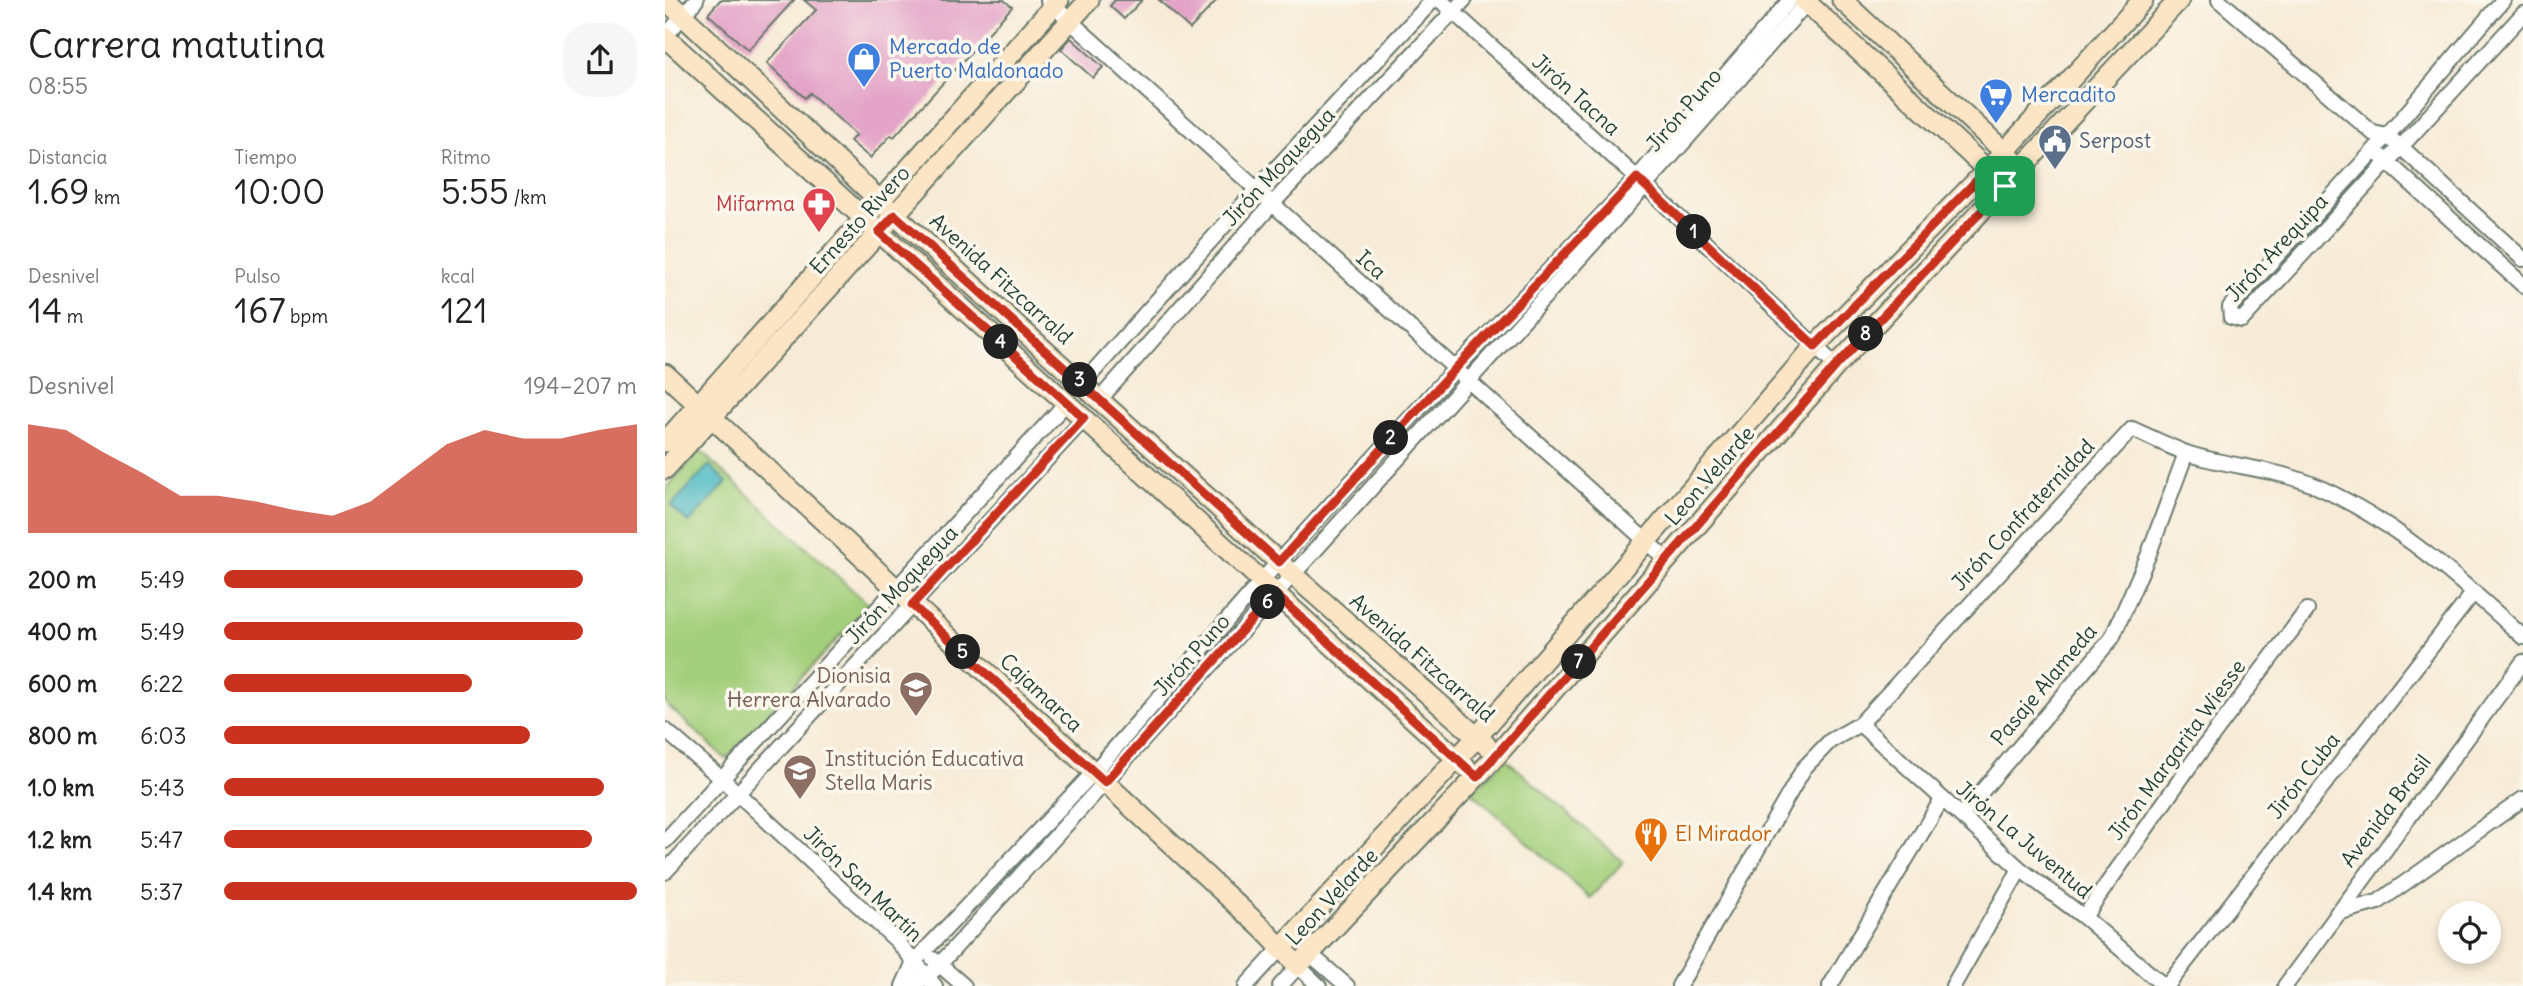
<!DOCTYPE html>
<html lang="es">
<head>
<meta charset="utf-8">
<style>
	body { margin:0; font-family:Delius,sans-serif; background:#f6f6f6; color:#222; height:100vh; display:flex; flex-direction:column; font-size:26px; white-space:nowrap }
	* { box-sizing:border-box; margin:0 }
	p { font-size:23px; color:#767676 }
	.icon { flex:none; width:38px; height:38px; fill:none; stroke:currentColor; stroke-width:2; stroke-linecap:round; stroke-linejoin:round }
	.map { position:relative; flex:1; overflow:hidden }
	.panel { display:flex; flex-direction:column; background:#fff; width:665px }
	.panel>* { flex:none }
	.controls { position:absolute; left:1773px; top:901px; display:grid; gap:14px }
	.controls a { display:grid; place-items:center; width:63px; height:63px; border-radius:50%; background:#fff; box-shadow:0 4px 10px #0003; font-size:35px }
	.pin { position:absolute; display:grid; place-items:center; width:60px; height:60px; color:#fff; margin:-30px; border-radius:14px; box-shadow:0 4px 10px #0006 }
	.km { position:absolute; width:35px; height:35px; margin:-18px; border-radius:50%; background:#222; color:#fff; font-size:19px; line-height:35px; text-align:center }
	.round { display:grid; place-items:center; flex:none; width:74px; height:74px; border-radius:28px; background:#f6f6f6 }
	.headline { display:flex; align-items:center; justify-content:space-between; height:119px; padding:0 28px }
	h1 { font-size:38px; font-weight:600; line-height:52px }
	.stats { display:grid; grid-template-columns:repeat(3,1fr); gap:10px; height:119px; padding:7px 28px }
	.stats div { display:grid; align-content:center }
	.stats b { font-size:35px; font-weight:600 }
	.stats small { font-size:19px; font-weight:400 }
	.stats p { font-size:19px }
	.chart { height:196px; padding:14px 28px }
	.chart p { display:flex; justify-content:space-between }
	.chart svg { width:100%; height:126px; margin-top:7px; fill:#c8321e; opacity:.7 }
	ul { padding:0 28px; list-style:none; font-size:23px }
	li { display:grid; grid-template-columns:112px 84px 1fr; align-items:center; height:52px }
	li i { height:18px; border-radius:9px; background:#c8321e }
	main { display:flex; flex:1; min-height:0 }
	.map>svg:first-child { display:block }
</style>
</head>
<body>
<main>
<section class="panel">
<div class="headline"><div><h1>Carrera matutina</h1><p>08:55</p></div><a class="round"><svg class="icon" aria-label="share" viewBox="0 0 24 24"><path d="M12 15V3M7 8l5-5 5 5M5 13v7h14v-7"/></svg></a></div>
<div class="stats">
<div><p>Distancia</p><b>1.69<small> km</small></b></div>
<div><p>Tiempo</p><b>10:00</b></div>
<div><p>Ritmo</p><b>5:55<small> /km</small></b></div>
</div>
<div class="stats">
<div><p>Desnivel</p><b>14<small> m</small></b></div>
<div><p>Pulso</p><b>167<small> bpm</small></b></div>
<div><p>kcal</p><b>121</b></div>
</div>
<div class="chart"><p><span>Desnivel</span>194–207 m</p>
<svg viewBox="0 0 160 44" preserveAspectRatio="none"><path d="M0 44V6L10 8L20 16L30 23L40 31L50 31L60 33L70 36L80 38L90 33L100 23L110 13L120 8L130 11L140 11L150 8L160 6V44z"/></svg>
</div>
<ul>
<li><b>200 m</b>5:49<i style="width:87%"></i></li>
<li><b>400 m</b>5:49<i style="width:87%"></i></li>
<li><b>600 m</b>6:22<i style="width:60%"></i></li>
<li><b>800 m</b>6:03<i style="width:74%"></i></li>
<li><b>1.0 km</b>5:43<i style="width:92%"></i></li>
<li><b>1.2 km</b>5:47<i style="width:89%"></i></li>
<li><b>1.4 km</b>5:37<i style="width:100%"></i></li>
</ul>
</section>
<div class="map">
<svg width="1858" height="986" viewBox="0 0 1858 986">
	<rect width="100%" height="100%" fill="#fbf7ec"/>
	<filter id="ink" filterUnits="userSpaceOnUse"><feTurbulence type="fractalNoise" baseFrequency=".0143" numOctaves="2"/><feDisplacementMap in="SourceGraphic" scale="14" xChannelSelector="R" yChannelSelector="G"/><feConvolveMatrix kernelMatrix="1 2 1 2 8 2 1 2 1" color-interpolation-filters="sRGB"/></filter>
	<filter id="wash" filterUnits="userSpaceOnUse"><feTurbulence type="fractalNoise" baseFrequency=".00686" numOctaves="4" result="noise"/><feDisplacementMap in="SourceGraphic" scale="28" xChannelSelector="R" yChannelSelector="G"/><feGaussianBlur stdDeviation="1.57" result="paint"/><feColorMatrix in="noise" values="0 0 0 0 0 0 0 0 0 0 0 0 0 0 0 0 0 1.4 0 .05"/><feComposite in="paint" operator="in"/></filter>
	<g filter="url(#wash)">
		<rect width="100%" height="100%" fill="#f7ebd7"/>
		<g fill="#a4cf7b" stroke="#628658" stroke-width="2">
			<polygon points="35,451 204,605 61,759 0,703 0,489"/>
			<polygon points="841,759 958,862 925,898 807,792"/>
		</g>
		<polygon fill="#49b7c3" stroke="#347a7c" stroke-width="2" points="44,465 62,482 24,523 6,506"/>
		<g id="blocks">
			<g fill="#e3a4c7">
				<polygon points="55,0 129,0 83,50 43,14"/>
				<polygon points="139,0 339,0 347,7 229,137 226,135 205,158 185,141 191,135 145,93 140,98 102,63 151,10"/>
				<polygon points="450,0 477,0 459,19 445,6"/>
				<polygon points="494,0 552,0 525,29"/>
				<polygon points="406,38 438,67 428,78 396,49"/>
			</g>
		</g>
	</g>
	<g filter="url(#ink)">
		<use href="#blocks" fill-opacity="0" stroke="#6b7a6d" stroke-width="2"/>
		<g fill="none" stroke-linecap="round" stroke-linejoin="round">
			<g stroke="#6b7a6d" stroke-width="18">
				<g id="street">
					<polyline points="775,0 972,178 1171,366"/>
					<polyline points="1554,0 1708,133 1722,136 1735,146 1858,259"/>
					<polyline points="1838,0 1722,136 1565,307 1566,317 1577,320 1858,14"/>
					<polyline points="383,1 1002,560"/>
					<polyline points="0,37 31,0"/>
					<polyline points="1716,156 1858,285"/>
					<polyline points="418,383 591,190 768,0"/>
					<polyline points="436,398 607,204 799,0"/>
					<polyline points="1195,724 1355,869 1419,917 1499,986"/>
					<polyline points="0,730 57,779 232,941 270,986"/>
					<polyline points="1296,816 1447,638 1483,556 1521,453"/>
					<polyline points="0,841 402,402"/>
					<polyline points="0,872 420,418"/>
					<polyline points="1672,913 1713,902 1858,799"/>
					<polyline points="1419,917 1524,767 1642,610"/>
					<polyline points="644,953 682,986"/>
					<polyline points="268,959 299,986"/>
					<polyline points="238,986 249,962 429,772 614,561 790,369 972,178 1125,0"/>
					<polyline points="241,986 261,978 275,964 980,186 1144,0"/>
					<polyline points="581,986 615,949"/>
					<polyline points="615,986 633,966 654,986"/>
					<path d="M1014 986 1139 768 1165 741 1195 724 1467 429C1485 437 1503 446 1521 453 1563 467 1610 468 1651 486 1729 520 1796 580 1858 637"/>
					<polyline points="1165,986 1277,799"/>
					<polyline points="1288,986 1355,869"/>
					<polyline points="1502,986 1809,592"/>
					<polyline points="1620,986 1858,662"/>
				</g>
			</g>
			<g stroke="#6b7a6d" stroke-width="23">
				<g id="secondary">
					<polyline points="1,0 230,215 627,574 821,745"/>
					<polyline points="1139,0 1331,178"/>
					<polyline points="1177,0 1348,160"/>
					<polyline points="0,37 801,767"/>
					<polyline points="0,374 599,930 633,966 832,755 1171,366 1514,0"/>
					<polyline points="0,442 394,0"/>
					<polyline points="0,469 424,0"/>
					<polyline points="615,949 812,737 1150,346 1331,161 1478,0"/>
				</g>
			</g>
			<use href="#street" stroke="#fff" stroke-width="14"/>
			<use href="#secondary" stroke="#fce5c4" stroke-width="19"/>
		</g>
	</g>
	<g fill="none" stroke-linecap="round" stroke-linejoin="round" filter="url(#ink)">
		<g stroke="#fff" stroke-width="14">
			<polygon id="route" points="1322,170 1340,186 1171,366 812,777 610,594 440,782 247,605 419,418 214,232 230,215 614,562 790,369 972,178 1150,346"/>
		</g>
		<use href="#route" stroke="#c8321e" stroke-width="9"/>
	</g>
	<defs>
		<g id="shop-pin" transform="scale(1.75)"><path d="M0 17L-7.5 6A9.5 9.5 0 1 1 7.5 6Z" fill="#3f7fe0" stroke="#fbf7ec"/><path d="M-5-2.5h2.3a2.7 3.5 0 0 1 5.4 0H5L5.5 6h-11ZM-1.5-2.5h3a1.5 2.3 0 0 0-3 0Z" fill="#fff"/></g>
		<g id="supermarket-pin" transform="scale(1.75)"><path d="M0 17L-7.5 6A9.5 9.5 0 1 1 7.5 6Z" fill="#3f7fe0" stroke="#fbf7ec"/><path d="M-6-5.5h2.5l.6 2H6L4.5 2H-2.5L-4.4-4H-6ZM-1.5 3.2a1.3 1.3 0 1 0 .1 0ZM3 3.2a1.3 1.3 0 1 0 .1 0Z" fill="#fff"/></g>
		<g id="civic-pin" transform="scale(1.75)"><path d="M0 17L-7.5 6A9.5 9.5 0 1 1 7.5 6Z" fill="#5c6f8a" stroke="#fbf7ec"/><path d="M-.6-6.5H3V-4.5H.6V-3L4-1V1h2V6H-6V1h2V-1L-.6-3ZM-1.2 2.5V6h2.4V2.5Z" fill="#fff"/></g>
		<g id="pharmacy-pin" transform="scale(1.75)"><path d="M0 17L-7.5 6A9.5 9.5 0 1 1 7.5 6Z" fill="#e0444e" stroke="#fbf7ec"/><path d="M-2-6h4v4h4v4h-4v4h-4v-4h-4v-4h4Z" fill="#fff"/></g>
		<g id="school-pin" transform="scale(1.75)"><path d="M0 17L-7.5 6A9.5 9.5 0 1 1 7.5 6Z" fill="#8d6e63" stroke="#fbf7ec"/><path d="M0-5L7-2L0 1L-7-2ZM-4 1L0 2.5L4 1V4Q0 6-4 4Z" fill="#fff"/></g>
		<g id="restaurant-pin" transform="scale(1.75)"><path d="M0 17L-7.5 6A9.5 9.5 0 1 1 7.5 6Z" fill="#e8710a" stroke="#fbf7ec"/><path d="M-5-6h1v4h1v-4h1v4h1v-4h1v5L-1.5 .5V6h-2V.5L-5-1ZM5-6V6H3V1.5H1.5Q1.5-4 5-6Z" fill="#fff"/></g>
	</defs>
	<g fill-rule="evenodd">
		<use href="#shop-pin" x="199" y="59"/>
		<use href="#supermarket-pin" x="1331" y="95"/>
		<use href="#civic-pin" x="1390" y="141"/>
		<use href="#pharmacy-pin" x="154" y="204"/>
		<use href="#school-pin" x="251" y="688"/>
		<use href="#school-pin" x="135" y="771"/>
		<use href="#restaurant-pin" x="986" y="834"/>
	</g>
	<g text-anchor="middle" stroke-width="7" stroke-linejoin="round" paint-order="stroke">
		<g font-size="21" fill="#366cbe" stroke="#fbf7ec" text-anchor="start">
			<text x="224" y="54">Mercado de<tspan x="224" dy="24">Puerto Maldonado</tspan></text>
			<text x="1356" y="102">Mercadito</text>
		</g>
		<g font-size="21" fill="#1f3d34" stroke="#fbf7ec">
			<text transform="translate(911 95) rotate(42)" y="7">Jirón Tacna</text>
			<text transform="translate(1019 110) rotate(-49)" y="7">Jirón Puno</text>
			<text transform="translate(614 167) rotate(-47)" y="7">Jirón Moquegua</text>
			<text transform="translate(195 220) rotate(-48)" y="7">Ernesto Rivero</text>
			<text transform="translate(1612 248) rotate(-47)" y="7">Jirón Arequipa</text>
			<text transform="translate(706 265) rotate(42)" y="7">Ica</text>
			<text transform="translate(336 279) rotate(42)" y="7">Avenida Fitzcarrald</text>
			<text transform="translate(1045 476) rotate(-49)" y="7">Leon Velarde</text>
			<text transform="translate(1358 515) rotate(-47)" y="7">Jirón Confraternidad</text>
			<text transform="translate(237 585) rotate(-47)" y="7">Jirón Moquegua</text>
			<text transform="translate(527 655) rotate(-48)" y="7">Jirón Puno</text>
			<text transform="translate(757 658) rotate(41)" y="7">Avenida Fitzcarrald</text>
			<text transform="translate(1379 685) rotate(-50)" y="7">Pasaje Alameda</text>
			<text transform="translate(376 693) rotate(43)" y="7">Cajamarca</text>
			<text transform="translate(1512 750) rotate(-54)" y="7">Jirón Margarita Wiesse</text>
			<text transform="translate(1639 776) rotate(-52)" y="7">Jirón Cuba</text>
			<text transform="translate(1721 811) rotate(-53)" y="7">Avenida Brasil</text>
			<text transform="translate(1359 840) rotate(40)" y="7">Jirón La Juventud</text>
			<text transform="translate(198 884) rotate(44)" y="7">Jirón San Martín</text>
			<text transform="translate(667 897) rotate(-47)" y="7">Leon Velarde</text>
		</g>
		<g font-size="21" fill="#4e5e75" stroke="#fbf7ec" text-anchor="start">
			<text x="1414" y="148">Serpost</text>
		</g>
		<g font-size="21" fill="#be3a42" stroke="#fbf7ec" text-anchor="end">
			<text x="130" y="211">Mifarma</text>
		</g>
		<g font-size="21" fill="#785e54" stroke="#fbf7ec" text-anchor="end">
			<text x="226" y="683">Dionisia<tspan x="226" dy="24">Herrera Alvarado</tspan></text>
			<text x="160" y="766" text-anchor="start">Institución Educativa<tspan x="160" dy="24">Stella Maris</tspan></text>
		</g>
		<g font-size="21" fill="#c56008" stroke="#fbf7ec" text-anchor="start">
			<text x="1010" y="841">El Mirador</text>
		</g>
	</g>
</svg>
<div class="controls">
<a><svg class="icon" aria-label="locate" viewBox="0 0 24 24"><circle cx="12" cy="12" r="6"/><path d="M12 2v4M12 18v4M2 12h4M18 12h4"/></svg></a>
</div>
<div class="pin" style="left:1340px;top:186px;background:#1e9e55"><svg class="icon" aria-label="arrive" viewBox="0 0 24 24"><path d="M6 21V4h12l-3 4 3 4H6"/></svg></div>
<b class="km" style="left:1029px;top:232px">1</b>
<b class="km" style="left:726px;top:438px">2</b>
<b class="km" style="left:415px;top:380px">3</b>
<b class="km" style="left:336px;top:342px">4</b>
<b class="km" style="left:298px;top:652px">5</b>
<b class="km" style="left:603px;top:602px">6</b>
<b class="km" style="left:914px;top:662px">7</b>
<b class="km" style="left:1201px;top:334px">8</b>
</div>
</main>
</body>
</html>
